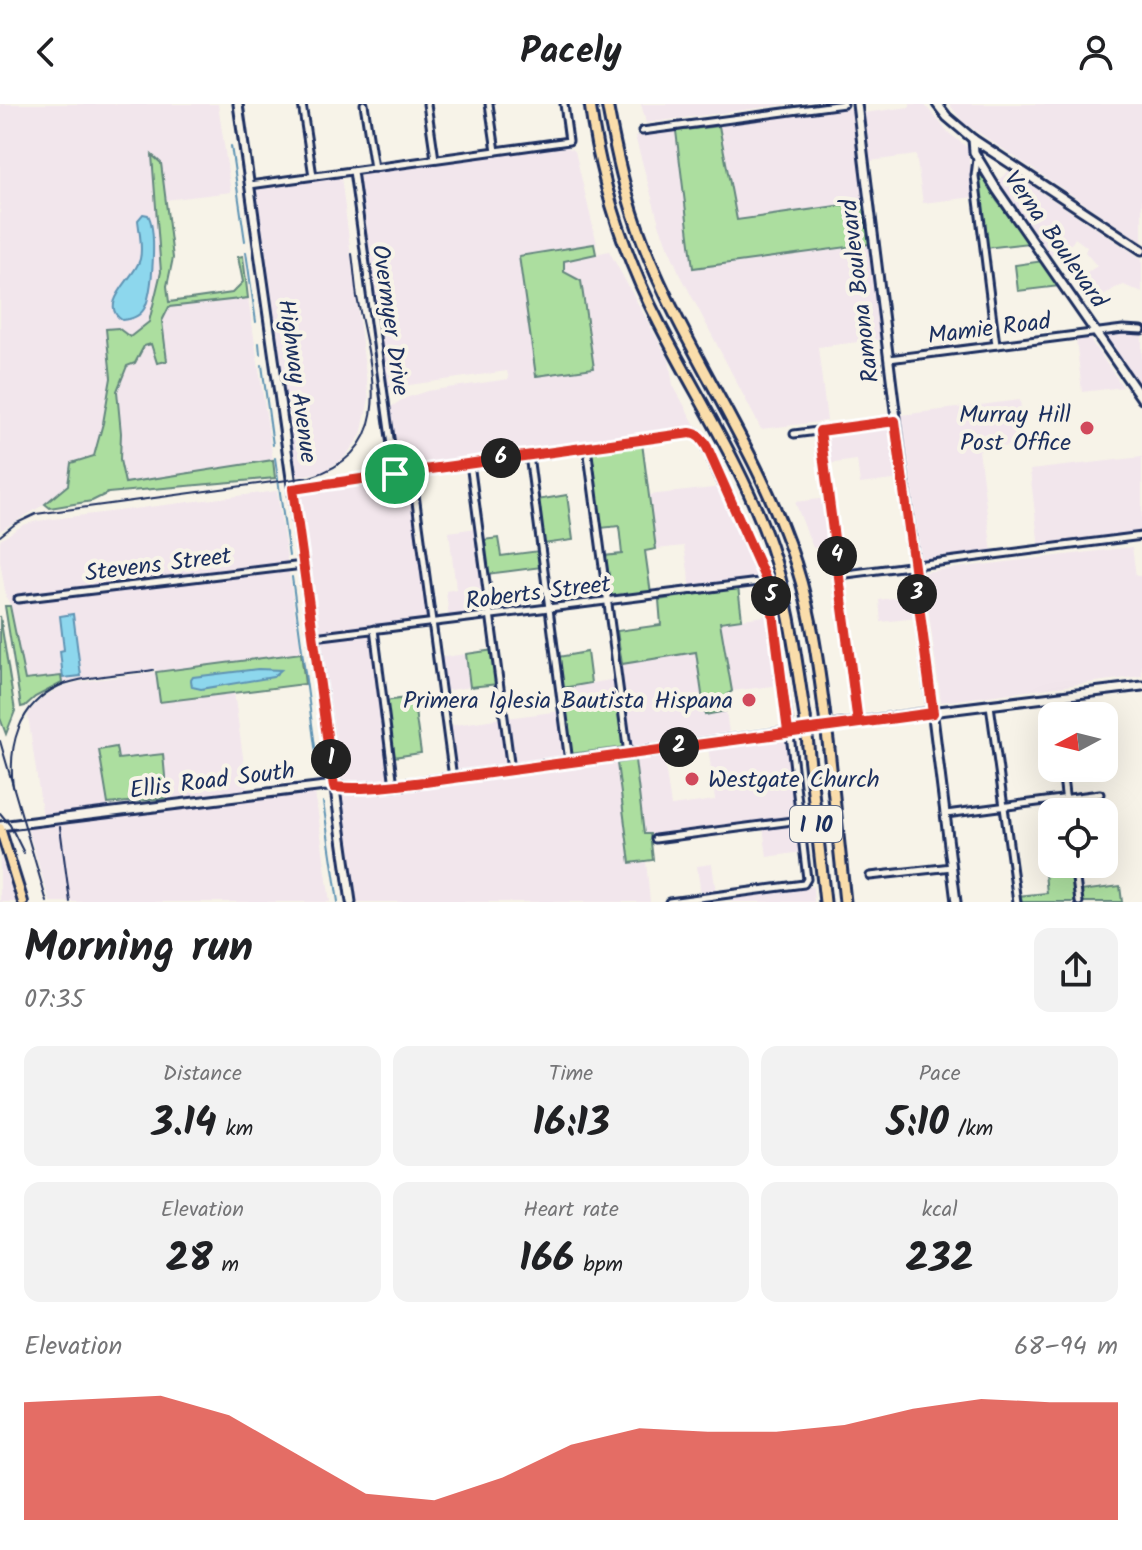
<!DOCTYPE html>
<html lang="en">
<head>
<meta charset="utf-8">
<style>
	body { margin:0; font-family:Kalam,sans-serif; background:#f2f2f2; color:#202124; height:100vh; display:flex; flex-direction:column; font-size:30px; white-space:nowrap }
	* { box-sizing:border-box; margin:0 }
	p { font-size:26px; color:#757577 }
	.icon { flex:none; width:44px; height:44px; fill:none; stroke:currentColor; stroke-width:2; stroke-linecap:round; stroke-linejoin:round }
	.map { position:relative; height:798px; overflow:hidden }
	.details { display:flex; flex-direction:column; background:#fff; flex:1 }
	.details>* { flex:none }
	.needle { width:52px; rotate:263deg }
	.buttons { position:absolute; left:1038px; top:598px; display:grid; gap:16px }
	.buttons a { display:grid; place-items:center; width:80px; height:80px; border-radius:16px; background:#fff; box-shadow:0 8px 32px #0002; font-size:40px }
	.pin { position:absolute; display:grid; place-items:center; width:68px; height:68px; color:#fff; margin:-34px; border:4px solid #fff; border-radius:50%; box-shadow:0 2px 8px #0007 }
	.km { position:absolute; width:40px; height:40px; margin:-20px; border-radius:50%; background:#222; color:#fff; font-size:22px; line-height:40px; text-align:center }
	.round { display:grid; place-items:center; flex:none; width:84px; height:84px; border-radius:16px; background:#f2f2f2 }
	.summary { display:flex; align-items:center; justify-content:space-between; height:136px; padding:0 24px }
	h1 { font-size:44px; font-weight:700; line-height:60px }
	.stats { display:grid; grid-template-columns:repeat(3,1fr); gap:12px; height:136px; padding:8px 24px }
	.stats div { display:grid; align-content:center; border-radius:16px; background:#f2f2f2; text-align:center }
	.stats b { font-size:40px; font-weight:700 }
	.stats small { font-size:22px; font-weight:400 }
	.stats p { font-size:22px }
	.chart { height:224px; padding:16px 24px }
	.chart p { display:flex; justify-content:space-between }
	.chart svg { width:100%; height:144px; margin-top:8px; fill:#d93025; opacity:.7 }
	header { display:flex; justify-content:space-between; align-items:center; height:104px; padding:0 24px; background:#fff; font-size:36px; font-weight:700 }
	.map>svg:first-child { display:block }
</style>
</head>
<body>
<header><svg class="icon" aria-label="back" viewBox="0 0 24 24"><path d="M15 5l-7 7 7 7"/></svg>Pacely<svg class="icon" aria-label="person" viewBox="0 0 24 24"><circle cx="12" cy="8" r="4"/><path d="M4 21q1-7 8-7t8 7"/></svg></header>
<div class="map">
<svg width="1142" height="798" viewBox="0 0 1142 798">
	<rect width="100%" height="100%" fill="#f7f3e8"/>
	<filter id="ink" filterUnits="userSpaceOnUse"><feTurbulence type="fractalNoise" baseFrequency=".0125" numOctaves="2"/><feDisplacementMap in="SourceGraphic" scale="16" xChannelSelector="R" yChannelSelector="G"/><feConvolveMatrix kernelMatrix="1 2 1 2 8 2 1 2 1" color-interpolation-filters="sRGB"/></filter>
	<g filter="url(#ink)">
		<g fill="#f2e6ec" fill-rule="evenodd">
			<path d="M0 0H218L231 88 166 96 161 59 153 52 161 168 149 218 130 233 106 226 111 274 103 319 94 353 68 381 45 400 0 427ZM140 150 144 205 114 196 132 171 140 156Z"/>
			<polygon points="641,0 791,0 646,19"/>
			<polygon points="910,0 924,0 950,30 967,43 975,93 923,99 916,51 870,57 863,9 910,3"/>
			<polygon points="949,0 1142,0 1142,138 964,19"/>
			<polygon points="847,3 852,5 855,11 865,98 737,116 719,22"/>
			<polygon points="676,27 693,164 870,140 882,235 818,243 827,317 761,325 678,166 660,123 635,32"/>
			<polygon points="565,42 575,47 597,140 519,152 536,271 584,266 564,168 564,157 609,147 669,256 673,281 696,323 692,327 405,366 399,363 391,303 403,295 427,287 509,275 507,267 388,284 359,73 370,67"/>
			<polygon points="1009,67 1142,155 1142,189 1124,181 1115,184 1094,199 1078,175 1097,162 1085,148 1087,143 1075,134 1072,139 1048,154 995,79"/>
			<polygon points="341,72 369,295 361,331 344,354 323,368 295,373 253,90 258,84"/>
			<polygon points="248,194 273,356 125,380 120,356 121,329 117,287 127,262 135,259 144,242 152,240 167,257 162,217 168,203"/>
			<polygon points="1123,227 1142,229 1142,291 1107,240 1107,234 1113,229"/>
			<polygon points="1088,233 1123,283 1124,283 1082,288 1076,234"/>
			<polygon points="1020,296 1025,340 979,346 992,449 922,458 918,452 901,311"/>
			<polygon points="888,321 892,322 895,326 901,375 860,380 857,356 827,360 824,333 825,330"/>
			<polygon points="1142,353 1142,430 1039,444 1030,366"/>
			<polygon points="403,373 411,377 428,515 425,518 319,530 316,526 297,393 301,388"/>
			<polygon points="718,382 721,383 761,473 759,476 691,485 684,442 656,445 649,391 713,384"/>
			<polygon points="277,387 301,549 156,568 161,598 234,588 248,689 171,697 167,694 162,650 118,655 116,644 99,647 108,700 107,705 43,714 28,612 29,608 42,594 61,583 78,578 155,568 156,565 78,575 62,579 60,572 25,576 11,502 6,493 0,457 0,436 23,421 37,417"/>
			<polygon points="827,394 833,440 813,444 795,398"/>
			<polygon points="477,424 488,508 449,514 446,487 456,485 449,428"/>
			<polygon points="1132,443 1136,472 1142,472 1142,572 941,598 923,468"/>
			<polygon points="915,491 918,514 881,518 879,496"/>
			<polygon points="772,511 781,581 732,587 720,518"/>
			<polygon points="369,529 373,533 376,572 391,676 389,679 367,681 343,680 337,671 317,540 321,535"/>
			<polygon points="696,548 704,611 726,607 729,629 630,643 618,563 622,560"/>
			<polygon points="466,550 470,583 443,587 438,554"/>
			<polygon points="616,575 619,599 564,606 562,584"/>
			<polygon points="561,607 566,652 564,656 519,662 512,656 506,614"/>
			<polygon points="502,614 508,659 504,664 460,670 457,668 453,663 448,622"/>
			<polygon points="779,632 785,634 787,638 797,711 794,715 650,734 650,730 645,730 634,652 663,648 671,702 715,696 708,642"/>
			<polygon points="616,654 630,759 646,757 650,798 353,798 339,697 343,689 395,684"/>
			<polygon points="308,687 315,688 330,798 50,798 27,723"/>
			<polygon points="794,719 798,722 802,748 767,753 763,723"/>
			<polygon points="0,750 9,777 13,776 20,798 0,798"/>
			<polygon points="712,760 716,789 701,791 697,762"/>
			<polygon points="813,782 814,798 731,798 734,793"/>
		</g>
		<g fill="#acde9f" stroke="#64867e" stroke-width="2">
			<polygon points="719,22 737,116 865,98 870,140 693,164 676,27"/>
			<polygon points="152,51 161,59 173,154 167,182 169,198 232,189 243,178 238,153 243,152 248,194 169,203 162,217 167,257 157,259 151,240 144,242 135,259 127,262 117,287 121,329 120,356 125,379 273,356 275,374 108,389 92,397 50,404 45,400 68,381 71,359 94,352 103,319 111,274 106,225 118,224 130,233 149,218 161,168"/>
			<polygon points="979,72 982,72 997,97 1030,139 986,144 978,75"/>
			<polygon points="594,140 596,150 564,157 564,168 581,177 594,264 536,272 519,152"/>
			<polygon points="1043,157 1060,182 1018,187 1015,161"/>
			<polygon points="642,339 656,445 645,447 651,490 613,496 609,491 604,452 622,450 619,422 601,424 592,350 595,346"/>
			<polygon points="567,391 573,436 543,440 537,396"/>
			<polygon points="498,434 501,452 539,447 542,463 487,470 483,436"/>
			<polygon points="738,483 742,515 720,518 732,587 724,594 726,607 705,611 696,548 622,560 617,527 661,521 659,496"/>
			<polygon points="5,502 10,502 25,576 61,572 62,579 35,593 25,602 21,603"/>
			<polygon points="0,512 15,607 6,630 0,614"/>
			<polygon points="494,546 498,580 470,583 466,550"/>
			<polygon points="587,548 591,579 562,584 558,553"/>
			<polygon points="301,549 305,580 160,598 156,568"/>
			<polygon points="413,593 421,649 393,653 385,597"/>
			<polygon points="619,599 625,643 570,650 564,606"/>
			<polygon points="116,643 118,655 163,650 167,694 108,700 99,646"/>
			<polygon points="635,656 644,730 650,730 653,756 630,759 617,659"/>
			<polygon points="1071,765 1075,798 1019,798 1018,792 1047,789 1045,769"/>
			<polygon points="1120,782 1122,798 1082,798 1080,787"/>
		</g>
		<g fill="#8dd7ed" stroke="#5f94b4" stroke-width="2">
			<path d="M143 110 148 111C157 126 153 189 144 205 139 213 131 215 122 216 97 200 136 173 140 155 143 143 139 127 138 116Z"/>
			<polygon points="73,510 81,572 63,574 60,547 64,546 60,512"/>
			<polygon points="258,565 281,566 273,573 201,585 192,583 191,576 193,573"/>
		</g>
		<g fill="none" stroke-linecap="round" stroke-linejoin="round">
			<g stroke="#5f94b4" stroke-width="2">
				<polyline points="231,42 245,137"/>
				<polyline points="246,148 256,218"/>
				<polyline points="259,239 260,250"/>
				<polyline points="262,261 273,341"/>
				<polyline points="275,354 289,452"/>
				<polyline points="292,473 319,672"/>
				<polyline points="323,698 338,798"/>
			</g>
			<g stroke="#1b2f5e" stroke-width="11">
				<g id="street">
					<polyline points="302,0 313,72"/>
					<polyline points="364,0 374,64"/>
					<polyline points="427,0 435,55"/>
					<polyline points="489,0 496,47"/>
					<polyline points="642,27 844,0"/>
					<polyline points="977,55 975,72 996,241"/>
					<polyline points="353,67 395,370"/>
					<polyline points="250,81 569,37 564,0"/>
					<polyline points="889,255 1123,225 1142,226"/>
					<polyline points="820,327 858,619"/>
					<polyline points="794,330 895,317"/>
					<polyline points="587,343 628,650"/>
					<polyline points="529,351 569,658"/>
					<polyline points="470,359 511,666"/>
					<polyline points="412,368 453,674"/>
					<polyline points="293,385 690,329 696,330 702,335 770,485 789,622 807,775 804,780 669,798"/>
					<polyline points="839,471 1142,432"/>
					<polyline points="18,495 303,461"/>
					<polyline points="374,525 394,682"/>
					<polyline points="314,533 767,477"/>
					<polyline points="1054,594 1056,612"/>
					<polyline points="990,601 1017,798"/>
					<polyline points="1062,664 1067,708"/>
					<polyline points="946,710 1100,690"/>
					<polyline points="655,735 800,716"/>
					<polyline points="1074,760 1079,798"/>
					<polyline points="870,772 952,763"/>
				</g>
			</g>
			<g stroke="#1b2f5e" stroke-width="13">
				<g id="secondary">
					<polyline points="238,0 351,798"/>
					<polyline points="857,0 956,798"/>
					<polyline points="937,0 947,13 973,35 1142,146"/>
					<polyline points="973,35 974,48 997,86 1142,295"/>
					<polyline points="0,722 325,682 358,684 394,682 939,607 1142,582"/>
				</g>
			</g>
			<g stroke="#1b2f5e" stroke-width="14">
				<polyline id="primary" points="0,724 23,798"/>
			</g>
			<g stroke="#1b2f5e" stroke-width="15">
				<g id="highway">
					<path d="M590 0C600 75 624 151 659 219 696 292 743 363 770 441 789 496 796 555 805 613"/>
					<path d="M607 0C616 48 626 95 644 141 684 244 751 335 789 440 809 494 817 549 824 605"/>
					<polyline points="808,642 825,798"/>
					<polyline points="829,645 845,798"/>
				</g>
			</g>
			<use href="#street" stroke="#f7f3e8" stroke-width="5"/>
			<use href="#secondary" stroke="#f7f3e8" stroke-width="7"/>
			<use href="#primary" stroke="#faddab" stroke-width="8"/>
			<use href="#highway" stroke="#faddab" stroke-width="9"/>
			<g stroke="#1b2f5e" stroke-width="2">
				<path d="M0 432 15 420 36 410 310 373C401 346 370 261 357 193 355 179 354 164 352 150"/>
				<polyline points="0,637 47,798"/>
				<path d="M13 683C8 642 18 601 59 582 81 572 128 570 153 566"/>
				<polyline points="0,709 10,721 24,749"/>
				<polyline points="60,723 70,798"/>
			</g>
			<g stroke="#1b2f5e" stroke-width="15" stroke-linecap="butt">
				<g id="highway-bridge">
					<polyline points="824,605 829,645"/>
					<polyline points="805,613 808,642"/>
				</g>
			</g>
			<use href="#highway-bridge" stroke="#faddab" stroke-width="9"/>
		</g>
	</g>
	<g fill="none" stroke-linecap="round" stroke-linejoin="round" filter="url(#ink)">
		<g stroke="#fff" stroke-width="16">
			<path id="route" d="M395 370 293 385 334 683C365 686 395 681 425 678 462 673 498 668 534 663 667 645 800 627 933 609L895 317 820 327 858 619 788 628 770 485 707 343C702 335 699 330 690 329L395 370"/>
		</g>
		<use href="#route" stroke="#d93025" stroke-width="10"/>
	</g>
	<g fill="#d1495b" stroke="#f7f3e8" stroke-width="3">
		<circle cx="1087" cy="324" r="8"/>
		<circle cx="749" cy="596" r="8"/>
		<circle cx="692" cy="675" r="8"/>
	</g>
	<g text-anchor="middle" stroke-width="8" stroke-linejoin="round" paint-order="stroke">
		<rect fill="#f7f3e8" stroke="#5d6a87" stroke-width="2" x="790" y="702" width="52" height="36" rx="6"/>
		<g font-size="22" font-weight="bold" fill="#1b2f5e">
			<text x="816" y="728">I 10</text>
		</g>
		<g font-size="24" fill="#1b2f5e" stroke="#f7f3e8">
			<text transform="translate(1056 135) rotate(55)" y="8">Verna Boulevard</text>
			<text transform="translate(859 187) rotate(-97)" y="8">Ramona Boulevard</text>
			<text transform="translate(391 216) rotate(82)" y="8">Overmyer Drive</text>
			<text transform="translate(989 224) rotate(-7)" y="8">Mamie Road</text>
			<text transform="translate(298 277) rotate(82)" y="8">Highway Avenue</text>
			<text transform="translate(158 460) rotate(-7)" y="8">Stevens Street</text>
			<text transform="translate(538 488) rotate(-7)" y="8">Roberts Street</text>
			<text transform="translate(212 676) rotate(-7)" y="8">Ellis Road South</text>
		</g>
		<g font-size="24" fill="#1b2f5e" stroke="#f7f3e8" text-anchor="end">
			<text x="1071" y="318">Murray Hill<tspan x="1071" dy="28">Post Office</tspan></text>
			<text x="733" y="604">Primera Iglesia Bautista Hispana</text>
			<text x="708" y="683" text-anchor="start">Westgate Church</text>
		</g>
	</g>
</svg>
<div class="buttons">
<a><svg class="needle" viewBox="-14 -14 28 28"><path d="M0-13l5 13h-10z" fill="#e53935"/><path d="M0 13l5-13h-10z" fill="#757577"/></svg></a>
<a><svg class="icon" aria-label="locate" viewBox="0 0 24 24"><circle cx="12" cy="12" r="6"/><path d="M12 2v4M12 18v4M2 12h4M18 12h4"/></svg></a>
</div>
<div class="pin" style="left:395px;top:370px;background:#1e9e55"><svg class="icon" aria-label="arrive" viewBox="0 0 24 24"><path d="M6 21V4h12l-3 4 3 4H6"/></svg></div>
<b class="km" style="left:331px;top:655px">1</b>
<b class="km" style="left:679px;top:643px">2</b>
<b class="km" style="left:917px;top:490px">3</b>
<b class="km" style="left:837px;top:452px">4</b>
<b class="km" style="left:771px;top:492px">5</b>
<b class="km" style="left:501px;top:354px">6</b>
</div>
<section class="details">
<div class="summary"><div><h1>Morning run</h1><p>07:35</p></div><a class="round"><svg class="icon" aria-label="share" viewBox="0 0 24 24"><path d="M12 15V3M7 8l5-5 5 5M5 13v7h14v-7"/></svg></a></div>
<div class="stats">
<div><p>Distance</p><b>3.14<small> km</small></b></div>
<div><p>Time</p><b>16:13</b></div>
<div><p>Pace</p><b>5:10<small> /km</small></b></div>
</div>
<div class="stats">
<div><p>Elevation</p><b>28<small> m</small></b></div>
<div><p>Heart rate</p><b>166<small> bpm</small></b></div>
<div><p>kcal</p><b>232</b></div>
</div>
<div class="chart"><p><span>Elevation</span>68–94 m</p>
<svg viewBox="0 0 160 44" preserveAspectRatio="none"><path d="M0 44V8L10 7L20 6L30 12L40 24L50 36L60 38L70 31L80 21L90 16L100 17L110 17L120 15L130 10L140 7L150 8L160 8V44z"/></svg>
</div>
</section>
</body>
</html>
